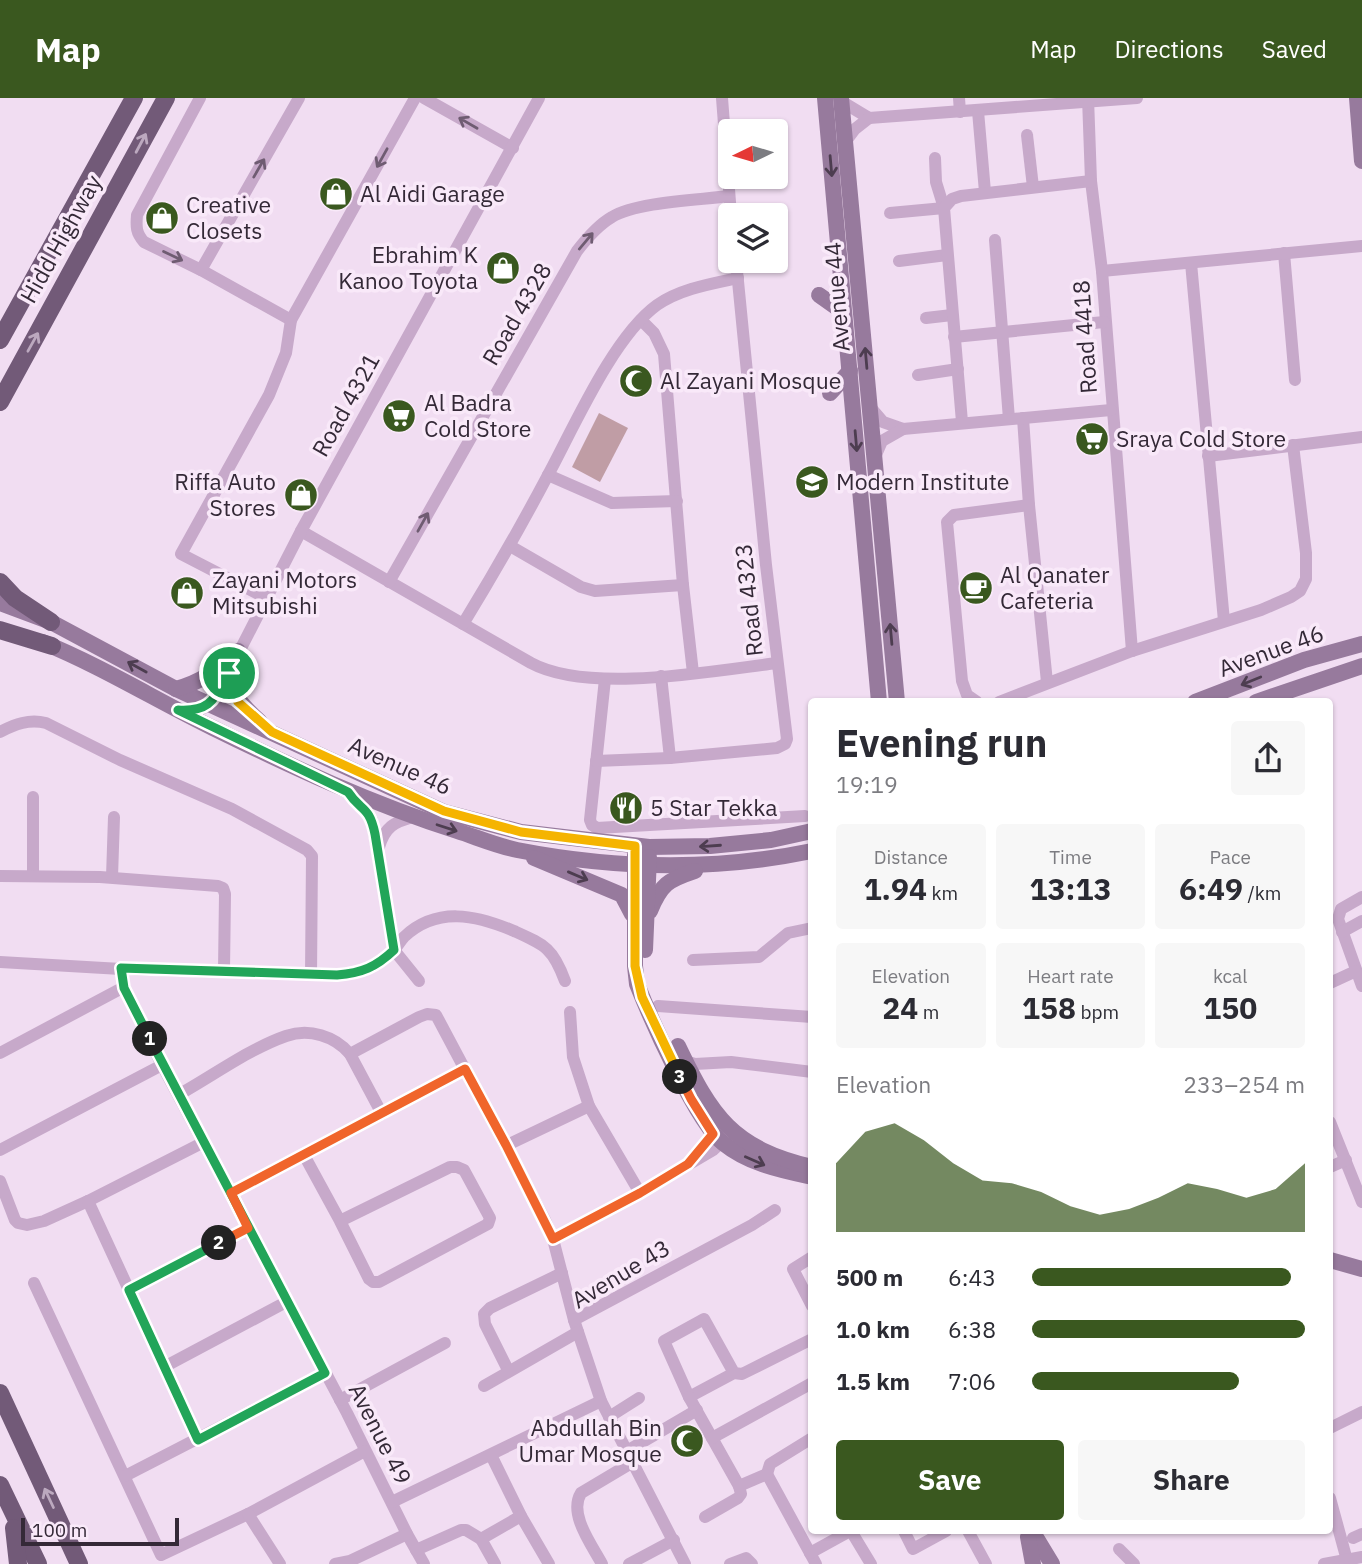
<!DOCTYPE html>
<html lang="en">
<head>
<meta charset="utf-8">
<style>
	body { margin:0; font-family:"IBM Plex Sans",sans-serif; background:#f7f7f7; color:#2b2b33; height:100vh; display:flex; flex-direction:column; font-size:26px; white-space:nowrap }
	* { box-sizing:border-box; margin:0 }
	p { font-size:23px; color:#7c7c81 }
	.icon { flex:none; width:38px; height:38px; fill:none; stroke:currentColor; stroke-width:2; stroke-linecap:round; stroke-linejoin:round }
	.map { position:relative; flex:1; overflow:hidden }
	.drawer { position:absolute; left:808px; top:600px; width:525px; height:836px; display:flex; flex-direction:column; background:#fff; border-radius:7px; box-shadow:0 2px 5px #0004 }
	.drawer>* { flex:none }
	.needle { width:46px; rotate:265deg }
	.tools { position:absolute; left:718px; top:21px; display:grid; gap:14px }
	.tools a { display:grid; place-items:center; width:70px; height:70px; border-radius:7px; background:#fff; box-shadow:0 2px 5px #0004; font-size:35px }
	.scale { position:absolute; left:21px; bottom:18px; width:158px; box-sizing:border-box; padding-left:7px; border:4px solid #342937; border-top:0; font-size:19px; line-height:24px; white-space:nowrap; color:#342937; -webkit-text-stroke:5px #f9e9f9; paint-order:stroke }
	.pin { position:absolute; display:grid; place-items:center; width:60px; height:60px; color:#fff; margin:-30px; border:4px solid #fff; border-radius:50%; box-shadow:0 2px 7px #0007 }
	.km { position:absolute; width:35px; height:35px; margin:-18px; border-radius:50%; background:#222; color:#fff; font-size:19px; line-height:35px; text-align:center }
	.round { display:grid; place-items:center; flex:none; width:74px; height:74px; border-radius:7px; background:#f7f7f7 }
	.headline { display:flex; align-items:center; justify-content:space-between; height:119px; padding:0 28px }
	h1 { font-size:38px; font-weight:700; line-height:52px }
	.metrics { display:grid; grid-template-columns:repeat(3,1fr); gap:10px; height:119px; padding:7px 28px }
	.metrics div { display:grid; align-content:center; border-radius:7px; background:#f7f7f7; text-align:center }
	.metrics b { font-size:30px; font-weight:700 }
	.metrics small { font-size:19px; font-weight:400 }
	.metrics p { font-size:19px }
	.chart { height:196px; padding:14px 28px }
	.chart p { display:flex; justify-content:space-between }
	.chart svg { width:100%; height:126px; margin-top:7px; fill:#3a581f; opacity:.7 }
	.action { display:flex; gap:14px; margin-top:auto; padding:14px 28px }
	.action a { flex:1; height:80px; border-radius:7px; background:#3a581f; color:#fff; font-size:28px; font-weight:700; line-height:80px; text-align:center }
	.action a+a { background:#f7f7f7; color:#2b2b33 }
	ul { padding:0 28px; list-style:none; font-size:23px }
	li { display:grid; grid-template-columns:112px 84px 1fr; align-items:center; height:52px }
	li i { height:18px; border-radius:9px; background:#3a581f }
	header { display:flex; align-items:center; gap:42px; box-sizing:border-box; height:98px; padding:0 35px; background:#3a581f; color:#fff }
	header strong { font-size:33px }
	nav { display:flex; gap:38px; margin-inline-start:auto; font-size:24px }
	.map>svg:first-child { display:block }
</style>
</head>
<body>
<header>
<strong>Map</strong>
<nav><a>Map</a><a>Directions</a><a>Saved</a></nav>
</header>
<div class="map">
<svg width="1362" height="1466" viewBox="0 0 1362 1466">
	<rect width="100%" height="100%" fill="#f1ddf2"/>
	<polygon fill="#c09da5" points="599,315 628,330 600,384 572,369"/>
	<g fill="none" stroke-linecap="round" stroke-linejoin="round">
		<g stroke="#c7a9ca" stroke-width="12">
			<path d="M200 0 137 117C136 129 136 135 144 144L201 172 291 222"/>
			<polyline points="424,0 513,50"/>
			<polyline points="722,0 731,117"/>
			<polyline points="959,0 960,14"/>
			<polyline points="1088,0 1091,83 1102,173 1132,553"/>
			<polyline points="841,3 869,20 1137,0"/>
			<polyline points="978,13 985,94"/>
			<polyline points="1027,37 1033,89"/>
			<polyline points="846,43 855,31 869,20"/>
			<polyline points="890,115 944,110 936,84 935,60"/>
			<polyline points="995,142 1009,321"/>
			<polyline points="1284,155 1295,282"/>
			<polyline points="899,163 947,157"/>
			<polyline points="1191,165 1224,523"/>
			<polyline points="201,172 299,0"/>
			<polyline points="1102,173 1362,148"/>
			<polyline points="926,220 952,217"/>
			<polyline points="641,222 654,235 664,256 683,487 693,575"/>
			<polyline points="954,239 1104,224"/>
			<polyline points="918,277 958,271"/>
			<polyline points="871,310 883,324 903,331"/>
			<polyline points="1023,320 1029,407 1047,584"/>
			<polyline points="962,324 944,110 952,101 961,98 1091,83"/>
			<polyline points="1208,358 1362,339"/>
			<polyline points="875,359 882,343 903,331 1111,312"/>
			<polyline points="548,377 612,405 677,403"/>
			<path d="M301 433 531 565C588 596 712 573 777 565"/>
			<polyline points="510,448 581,489 595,493 683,487"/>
			<path d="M389 484 577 153C587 140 598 127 612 119 636 104 699 102 729 98"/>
			<polyline points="266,500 181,456 269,297 286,255 291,222 415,0"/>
			<path d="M463 526C493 477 521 428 548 377 574 329 613 239 657 207 680 191 710 186 738 180"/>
			<polyline points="661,578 670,660"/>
			<polyline points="605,581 590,722 592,727 597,730 805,718"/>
			<polyline points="977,604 967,597 962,583 947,424 954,417 1029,407"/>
			<polyline points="999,604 1132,553 1261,512 1291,499 1300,493 1306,481 1306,455 1293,347"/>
			<polyline points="181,612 204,610 218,595 301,433 539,0"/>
			<path d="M0 634C15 626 29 621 46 625L120 662 232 711 307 752 312 758 311 877"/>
			<polyline points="596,663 670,660 777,650 785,646 787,641 766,467 736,163"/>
			<polyline points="349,696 364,708 372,722 394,852 419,883"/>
			<polyline points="33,699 33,778"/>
			<path d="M379 749C385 729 394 724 413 719"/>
			<polyline points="0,778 100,779 218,788 223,790 225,796 224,872"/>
			<polyline points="112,779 114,719"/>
			<polyline points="1362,799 1341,811 1338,821 1362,888"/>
			<polyline points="1342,834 1362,823"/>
			<polyline points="693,862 759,859 788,835 812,830"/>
			<path d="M0 864 121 871 337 877C361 875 377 870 394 852 398 848 400 843 404 839 437 808 476 817 514 833 545 847 553 850 565 883"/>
			<polyline points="121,871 124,889 162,967 347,1315 407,1436 424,1466"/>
			<polyline points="1330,885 1356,873"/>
			<polyline points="658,908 812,919"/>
			<polyline points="570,914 573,959 589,1008 640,1095"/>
			<polyline points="0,955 124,889"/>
			<polyline points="350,956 382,1016"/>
			<polyline points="685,963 695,966 731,964 812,974"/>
			<path d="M180 996C214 977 249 951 286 938 309 930 335 938 350 956L419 919 427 916 436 917 545 1122 553 1141 574 1222 601 1303 685 1466"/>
			<polyline points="1330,1024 1362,1104"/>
			<polyline points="507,1047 589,1008"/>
			<polyline points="0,1052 162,967"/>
			<polyline points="304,1057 340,1123 369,1181 373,1184 379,1184 488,1126 490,1120 464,1072 457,1069 450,1069 340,1123"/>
			<polyline points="693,1061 720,1030"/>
			<polyline points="1330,1069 1346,1062"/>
			<polyline points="0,1083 15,1122 18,1125 27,1127 44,1123 88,1103 204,1044"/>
			<polyline points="231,1095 465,971"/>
			<polyline points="88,1103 198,1342"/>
			<polyline points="553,1141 640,1095 713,1052 727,1039"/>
			<polyline points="812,1159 793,1171 812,1208"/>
			<polyline points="34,1185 161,1457 248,1416 365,1353"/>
			<polyline points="129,1192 248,1130"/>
			<polyline points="574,1222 752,1127 775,1112"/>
			<polyline points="164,1269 288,1203"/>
			<polyline points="508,1272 485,1226 484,1216 490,1210 562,1175"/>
			<polyline points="734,1275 704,1221 664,1243 689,1299 734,1275 742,1276 812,1241"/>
			<polyline points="484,1288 578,1234"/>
			<polyline points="689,1299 739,1388"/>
			<polyline points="340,1302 445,1245"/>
			<polyline points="609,1319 639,1300"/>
			<polyline points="1330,1330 1362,1314"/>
			<polyline points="712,1340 812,1285"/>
			<polyline points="627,1353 697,1312"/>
			<polyline points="491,1357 521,1418 549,1466"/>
			<polyline points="767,1376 816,1466"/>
			<polyline points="767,1376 770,1366 812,1340"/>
			<polyline points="125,1378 325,1275"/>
			<polyline points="1330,1400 1348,1466"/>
			<polyline points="392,1404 601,1303"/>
			<polyline points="248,1416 280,1466"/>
			<polyline points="705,1419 738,1400 741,1396 739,1388 767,1376"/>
			<polyline points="851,1433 871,1466"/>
			<polyline points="904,1433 913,1451 946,1433"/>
			<polyline points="968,1433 986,1466"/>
			<polyline points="1353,1440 1362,1436"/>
			<polyline points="1119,1451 1134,1466"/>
			<polyline points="416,1452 461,1432 466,1432 481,1441"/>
			<polyline points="810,1455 850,1433"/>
			<polyline points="335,1466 350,1463 407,1436"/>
			<polyline points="495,1466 481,1441 521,1418"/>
			<path d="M602 1466C592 1447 568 1416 581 1395L633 1364"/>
			<polyline points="629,1466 674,1442"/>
			<polyline points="730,1466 746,1460 752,1466"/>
			<polyline points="1324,1466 1362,1459"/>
		</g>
		<g stroke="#977a9d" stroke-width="16">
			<polyline points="825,0 879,604"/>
			<polyline points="841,0 897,604"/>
			<polyline points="1357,0 1362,63"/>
			<polyline points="819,197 843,214"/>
			<polyline points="830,295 850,273"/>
			<polyline points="0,505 51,524 176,591 444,714 521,734 649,749 710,748 771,742 812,733"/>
			<path d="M42 544C101 568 156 602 213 630 292 669 372 706 457 733 476 739 497 748 517 752 615 771 715 773 812 753"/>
			<path d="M229 575C232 598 243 608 260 624"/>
			<path d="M176 591C201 584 220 572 238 553"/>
			<polyline points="1195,604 1304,562 1362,546"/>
			<polyline points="1256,604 1362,568"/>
			<path d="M635 757V868L637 886C650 919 697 1026 723 1045 749 1066 780 1072 812 1079"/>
			<polyline points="534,760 622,797 632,816"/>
			<path d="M650 813C661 786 668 782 695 773"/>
			<polyline points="645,852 649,759"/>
			<path d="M678 948C712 1019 732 1050 812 1069"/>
			<polyline points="1330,1162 1362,1171"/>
			<polyline points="1032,1433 1052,1466"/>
			<polyline points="1028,1439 1033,1466"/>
		</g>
		<g stroke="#725a78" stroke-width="18">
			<polyline points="0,242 134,0"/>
			<polyline points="0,304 166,0"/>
			<polyline points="0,484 15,500 51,524"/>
			<polyline points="0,532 52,548"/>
			<polyline points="0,1295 79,1466"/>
			<polyline points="0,1387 38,1466"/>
			<polyline points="14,1430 18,1466"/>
		</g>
	</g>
	<defs><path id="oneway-shaft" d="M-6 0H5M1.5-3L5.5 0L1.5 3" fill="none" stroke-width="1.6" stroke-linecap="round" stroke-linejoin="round" transform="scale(1.75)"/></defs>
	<g stroke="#6f5c72">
		<use href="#oneway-shaft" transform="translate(468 25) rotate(-150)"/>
		<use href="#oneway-shaft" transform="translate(382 60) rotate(119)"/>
		<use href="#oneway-shaft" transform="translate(259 70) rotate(-60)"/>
		<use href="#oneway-shaft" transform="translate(586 143) rotate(-50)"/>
		<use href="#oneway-shaft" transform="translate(173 158) rotate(26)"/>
		<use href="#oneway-shaft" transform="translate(423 424) rotate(-61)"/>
	</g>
	<g stroke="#bca9bf">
		<use href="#oneway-shaft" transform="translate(141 45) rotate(-62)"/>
		<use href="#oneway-shaft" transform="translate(33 244) rotate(-61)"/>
		<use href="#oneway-shaft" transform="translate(49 1400) rotate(-115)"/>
	</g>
	<g stroke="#4d3d50">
		<use href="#oneway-shaft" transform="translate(831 68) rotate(85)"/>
		<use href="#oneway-shaft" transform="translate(866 260) rotate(-95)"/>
		<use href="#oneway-shaft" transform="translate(856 343) rotate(85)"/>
		<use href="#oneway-shaft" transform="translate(891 536) rotate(-95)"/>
		<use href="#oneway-shaft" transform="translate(137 569) rotate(-151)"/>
		<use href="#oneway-shaft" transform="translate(1251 583) rotate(158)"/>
		<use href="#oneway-shaft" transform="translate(447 730) rotate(18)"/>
		<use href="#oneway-shaft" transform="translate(710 748) rotate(176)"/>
		<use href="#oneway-shaft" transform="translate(578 778) rotate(23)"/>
		<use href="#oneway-shaft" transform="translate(755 1063) rotate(24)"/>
	</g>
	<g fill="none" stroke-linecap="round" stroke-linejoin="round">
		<g stroke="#fff" stroke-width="14">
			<path id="split-1" d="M150 941 124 890 121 870 337 877C362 875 376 869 394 852L375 736C369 707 361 714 348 694L178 612C211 614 214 601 229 575"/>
		</g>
		<g stroke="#fff" stroke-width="14">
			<polyline id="split-2" points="150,941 325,1275 198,1342 129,1192 219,1145"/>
		</g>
		<g stroke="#fff" stroke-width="14">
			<polyline id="split-3" points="219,1145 248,1130 231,1095 465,971 506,1047 553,1141 640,1095 688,1066 713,1036 691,1001 680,979"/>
		</g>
		<g stroke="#fff" stroke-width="14">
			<polyline id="split-4" points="229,575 232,592 238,604 272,634 444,713 521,734 635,748 635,868 642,899 680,979"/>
		</g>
		<use href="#split-1" stroke="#22a559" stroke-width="9"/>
		<use href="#split-2" stroke="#22a559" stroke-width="9"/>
		<use href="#split-3" stroke="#f0652b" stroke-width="9"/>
		<use href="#split-4" stroke="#f5b400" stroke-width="9"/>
	</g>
	<defs>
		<g id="shop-disc" transform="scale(1.75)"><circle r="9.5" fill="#3a581f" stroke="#f9e9f9"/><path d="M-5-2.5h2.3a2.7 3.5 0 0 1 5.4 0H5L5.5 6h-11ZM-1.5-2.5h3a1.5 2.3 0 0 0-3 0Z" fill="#fff"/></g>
		<g id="mosque-disc" transform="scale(1.75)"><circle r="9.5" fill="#3a581f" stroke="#f9e9f9"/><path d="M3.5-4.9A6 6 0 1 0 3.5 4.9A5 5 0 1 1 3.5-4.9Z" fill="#fff"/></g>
		<g id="supermarket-disc" transform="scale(1.75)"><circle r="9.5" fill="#3a581f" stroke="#f9e9f9"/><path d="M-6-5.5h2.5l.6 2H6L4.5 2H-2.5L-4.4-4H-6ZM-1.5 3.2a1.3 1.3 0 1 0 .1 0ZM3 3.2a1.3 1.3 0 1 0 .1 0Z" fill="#fff"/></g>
		<g id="university-disc" transform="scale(1.75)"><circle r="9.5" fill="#3a581f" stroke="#f9e9f9"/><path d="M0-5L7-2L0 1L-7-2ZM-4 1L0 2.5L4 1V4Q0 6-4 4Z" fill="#fff"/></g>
		<g id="cafe-disc" transform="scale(1.75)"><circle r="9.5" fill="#3a581f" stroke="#f9e9f9"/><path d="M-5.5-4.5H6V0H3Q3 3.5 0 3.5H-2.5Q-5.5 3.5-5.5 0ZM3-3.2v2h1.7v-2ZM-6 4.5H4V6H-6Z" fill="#fff"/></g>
		<g id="restaurant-disc" transform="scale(1.75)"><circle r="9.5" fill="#3a581f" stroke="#f9e9f9"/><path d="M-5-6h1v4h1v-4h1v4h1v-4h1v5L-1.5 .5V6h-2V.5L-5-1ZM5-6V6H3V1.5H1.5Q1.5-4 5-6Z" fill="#fff"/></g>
	</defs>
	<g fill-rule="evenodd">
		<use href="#shop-disc" x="336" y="96"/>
		<use href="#shop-disc" x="162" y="120"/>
		<use href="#shop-disc" x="503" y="170"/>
		<use href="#mosque-disc" x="636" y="283"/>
		<use href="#supermarket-disc" x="399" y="318"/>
		<use href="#supermarket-disc" x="1092" y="341"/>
		<use href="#university-disc" x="812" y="384"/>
		<use href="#shop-disc" x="301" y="397"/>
		<use href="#cafe-disc" x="976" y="490"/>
		<use href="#shop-disc" x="187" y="495"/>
		<use href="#restaurant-disc" x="626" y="710"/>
		<use href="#mosque-disc" x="687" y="1343"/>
	</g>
	<g text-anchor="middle" stroke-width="7" stroke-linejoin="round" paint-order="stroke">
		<g font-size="23" fill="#342937" stroke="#f9e9f9" text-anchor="start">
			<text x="360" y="104">Al Aidi Garage</text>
			<text x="186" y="115">Creative<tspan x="186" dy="26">Closets</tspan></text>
			<text x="478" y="165" text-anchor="end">Ebrahim K<tspan x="478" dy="26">Kanoo Toyota</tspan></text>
			<text x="660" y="291">Al Zayani Mosque</text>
			<text x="424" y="313">Al Badra<tspan x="424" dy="26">Cold Store</tspan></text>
			<text x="1116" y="349">Sraya Cold Store</text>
			<text x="276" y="392" text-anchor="end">Riffa Auto<tspan x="276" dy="26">Stores</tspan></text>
			<text x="836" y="392">Modern Institute</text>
			<text x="1000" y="485">Al Qanater<tspan x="1000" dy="26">Cafeteria</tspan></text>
			<text x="212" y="490">Zayani Motors<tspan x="212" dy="26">Mitsubishi</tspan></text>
			<text x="650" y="718">5 Star Tekka</text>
			<text x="662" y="1338" text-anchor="end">Abdullah Bin<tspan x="662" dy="26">Umar Mosque</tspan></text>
		</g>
		<g font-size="23" fill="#342937" stroke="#f9e9f9">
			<text transform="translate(61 141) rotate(-61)" y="8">Hidd Highway</text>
			<text transform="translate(837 199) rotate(-95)" y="8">Avenue 44</text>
			<text transform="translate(517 216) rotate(-60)" y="8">Road 4328</text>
			<text transform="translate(1085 239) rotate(-94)" y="8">Road 4418</text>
			<text transform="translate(346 307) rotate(-61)" y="8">Road 4321</text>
			<text transform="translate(749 502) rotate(-96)" y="8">Road 4323</text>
			<text transform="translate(1271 553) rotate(-20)" y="8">Avenue 46</text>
			<text transform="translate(400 668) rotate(24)" y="8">Avenue 46</text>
			<text transform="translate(621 1176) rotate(-31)" y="8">Avenue 43</text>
			<text transform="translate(380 1336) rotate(63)" y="8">Avenue 49</text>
		</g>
	</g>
</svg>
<div class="tools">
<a><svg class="needle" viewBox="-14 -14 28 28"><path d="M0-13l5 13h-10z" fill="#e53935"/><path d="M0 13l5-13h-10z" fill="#7c7c81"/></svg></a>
<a><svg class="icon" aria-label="layers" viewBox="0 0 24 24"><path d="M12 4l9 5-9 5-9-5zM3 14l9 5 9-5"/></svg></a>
</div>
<div class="scale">100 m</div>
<div class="pin" style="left:229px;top:575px;background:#1e9e55"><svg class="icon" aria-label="arrive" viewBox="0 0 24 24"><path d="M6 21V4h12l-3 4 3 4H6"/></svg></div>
<b class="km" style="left:150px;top:941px">1</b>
<b class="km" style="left:219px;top:1145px">2</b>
<b class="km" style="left:680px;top:979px">3</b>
<section class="drawer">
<div class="headline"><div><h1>Evening run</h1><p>19:19</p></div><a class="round"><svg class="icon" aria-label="share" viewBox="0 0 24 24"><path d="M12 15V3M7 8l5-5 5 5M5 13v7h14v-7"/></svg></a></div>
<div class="metrics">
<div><p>Distance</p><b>1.94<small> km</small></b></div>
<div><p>Time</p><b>13:13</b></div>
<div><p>Pace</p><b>6:49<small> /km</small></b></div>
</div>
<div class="metrics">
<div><p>Elevation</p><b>24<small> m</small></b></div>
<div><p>Heart rate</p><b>158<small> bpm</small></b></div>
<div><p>kcal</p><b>150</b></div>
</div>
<div class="chart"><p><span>Elevation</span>233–254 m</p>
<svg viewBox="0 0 160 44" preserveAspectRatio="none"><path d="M0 44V20L10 9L20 6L30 12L40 20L50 26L60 27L70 30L80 35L90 38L100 36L110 32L120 27L130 29L140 32L150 29L160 20V44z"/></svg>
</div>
<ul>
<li><b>500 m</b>6:43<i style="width:95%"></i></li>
<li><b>1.0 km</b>6:38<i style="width:100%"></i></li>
<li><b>1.5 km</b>7:06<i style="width:76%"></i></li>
</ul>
<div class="action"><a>Save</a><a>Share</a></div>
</section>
</div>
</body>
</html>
